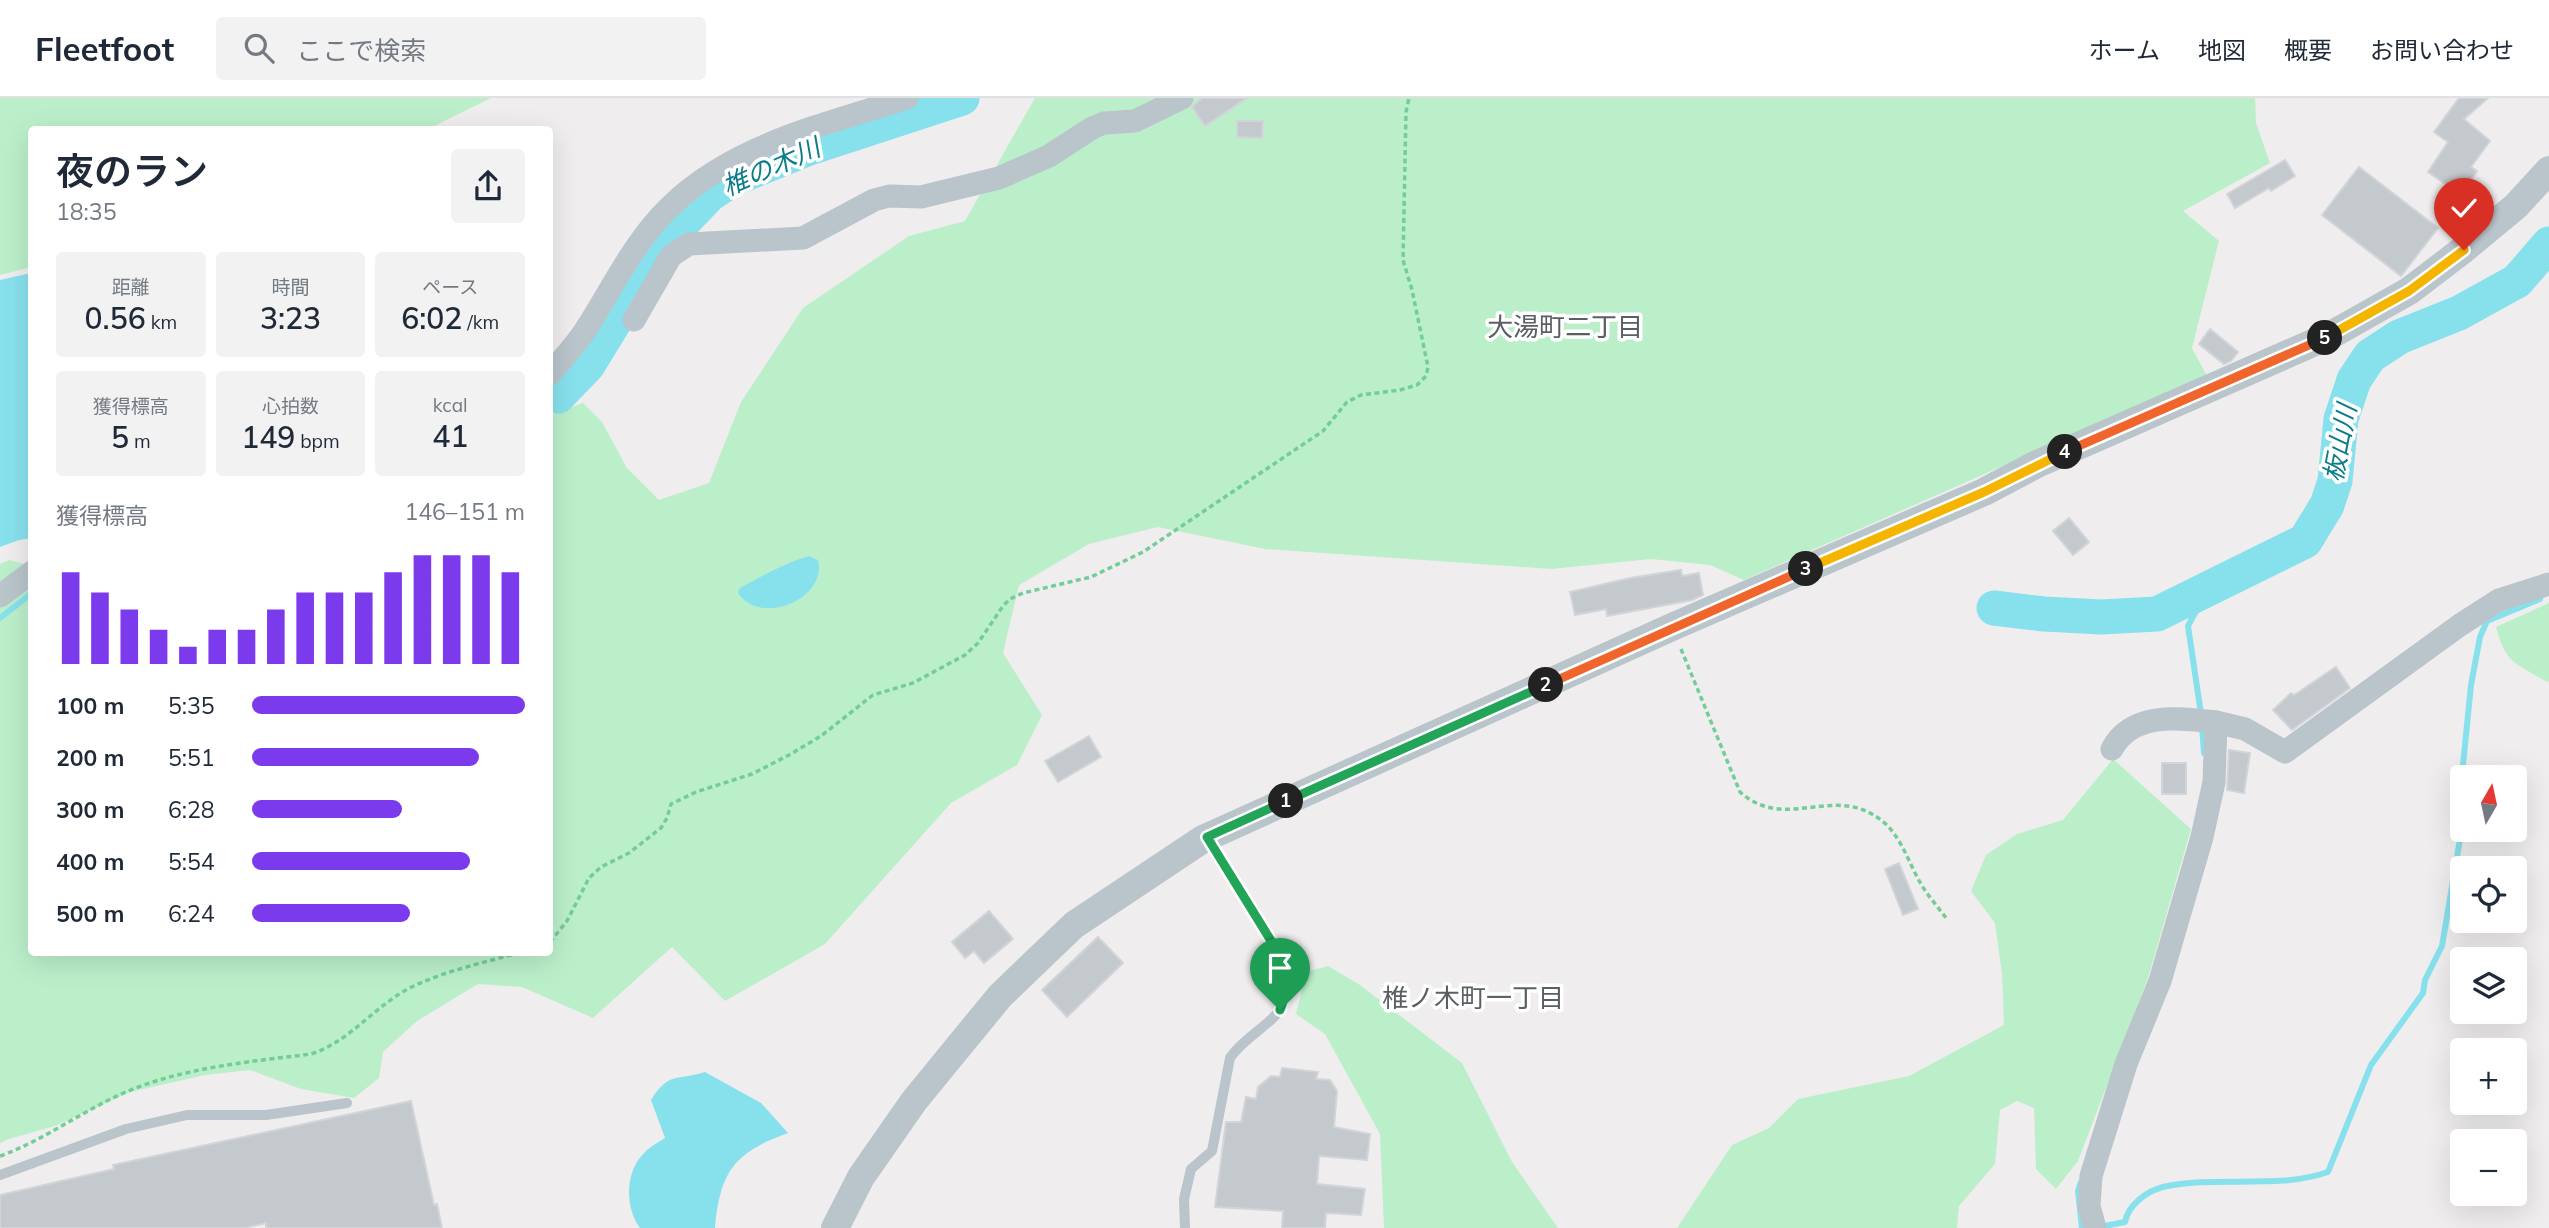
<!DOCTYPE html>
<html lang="ja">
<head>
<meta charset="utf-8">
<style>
	body { margin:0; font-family:Mulish,"Noto Sans JP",sans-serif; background:#f2f2f3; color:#1f2937; height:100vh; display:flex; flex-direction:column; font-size:26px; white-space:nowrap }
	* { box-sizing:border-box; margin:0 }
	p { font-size:23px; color:#747a83 }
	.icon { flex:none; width:38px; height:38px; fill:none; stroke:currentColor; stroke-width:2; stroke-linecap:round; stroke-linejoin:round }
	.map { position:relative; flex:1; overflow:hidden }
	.side { position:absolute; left:28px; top:28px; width:525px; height:830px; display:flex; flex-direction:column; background:#fff; border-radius:7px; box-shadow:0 7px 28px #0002 }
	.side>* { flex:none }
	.needle { width:46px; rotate:9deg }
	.tools { position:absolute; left:2450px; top:667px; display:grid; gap:14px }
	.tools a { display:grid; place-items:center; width:77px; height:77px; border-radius:7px; background:#fff; box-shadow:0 7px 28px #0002; font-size:35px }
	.pin { position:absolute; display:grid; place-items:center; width:60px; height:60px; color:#fff; margin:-72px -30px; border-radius:50% 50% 50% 0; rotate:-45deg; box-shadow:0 0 7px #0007 }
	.pin .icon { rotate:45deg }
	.km { position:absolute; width:35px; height:35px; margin:-18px; border-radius:50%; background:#222; color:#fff; font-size:19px; line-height:35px; text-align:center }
	.round { display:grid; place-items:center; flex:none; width:74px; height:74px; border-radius:7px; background:#f2f2f3 }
	.overview { display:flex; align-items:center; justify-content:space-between; height:119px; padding:0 28px }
	h1 { font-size:38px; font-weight:600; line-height:52px }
	.stats { display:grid; grid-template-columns:repeat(3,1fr); gap:10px; height:119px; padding:7px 28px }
	.stats div { display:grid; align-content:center; border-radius:7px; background:#f2f2f3; text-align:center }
	.stats b { font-size:30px; font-weight:600 }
	.stats small { font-size:19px; font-weight:400 }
	.stats p { font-size:19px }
	.chart { height:196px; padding:14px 28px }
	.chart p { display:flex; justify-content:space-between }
	.chart svg { width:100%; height:126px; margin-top:7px; stroke:#7c3aed; stroke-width:6 }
	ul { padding:0 28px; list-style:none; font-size:23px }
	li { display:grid; grid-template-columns:112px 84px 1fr; align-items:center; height:52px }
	li i { height:18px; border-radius:9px; background:#7c3aed }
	header { display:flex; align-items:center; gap:42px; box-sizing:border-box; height:98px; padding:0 35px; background:#fff; border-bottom:2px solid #e0e1e3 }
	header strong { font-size:33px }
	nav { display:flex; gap:38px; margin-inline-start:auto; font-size:24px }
	.search { width:490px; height:63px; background:#f2f2f3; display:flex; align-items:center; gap:18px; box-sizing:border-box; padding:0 24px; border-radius:7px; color:#747a83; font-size:26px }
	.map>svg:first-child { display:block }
</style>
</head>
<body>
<header>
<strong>Fleetfoot</strong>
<div class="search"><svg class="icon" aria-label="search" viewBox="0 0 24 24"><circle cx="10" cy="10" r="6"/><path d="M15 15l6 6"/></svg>ここで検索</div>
<nav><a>ホーム</a><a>地図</a><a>概要</a><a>お問い合わせ</a></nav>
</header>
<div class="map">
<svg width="2549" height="1130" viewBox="0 0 2549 1130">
	<rect width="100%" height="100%" fill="#f0edee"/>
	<g fill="#bbefca">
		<polygon points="0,0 491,0 428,31 32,32 31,169 0,177"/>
		<polygon points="1035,0 2255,0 2256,25 2270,65 2183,113 2219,143 2192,250 2207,278 1744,482 1710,467 1651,461 1551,471 1265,451 1158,429 1089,446 1019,487 1003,555 1042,617 1017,667 951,705 825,846 725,903 672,849 593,920 522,889 478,886 417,923 383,954 379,980 354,1000 301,991 250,972 205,977 130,994 55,1028 9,1041 0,1045 0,466 9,462 31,468 32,854 550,854 550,317 583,305 602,324 627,370 659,402 709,385 741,304 803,210 909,138 965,123"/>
		<path d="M2549 505V583L2547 584C2516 565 2506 567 2496 529Z"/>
		<polygon points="2113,661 2191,731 2148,880 2078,1063 2056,1091 2036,1071 2034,1010 2017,1003 2000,1012 1995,1066 1959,1108 1957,1130 1677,1130 1732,1047 1769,1030 1798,1001 1909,978 2004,927 2002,876 1995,825 1971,793 1986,757 2017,736 2063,722"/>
		<polygon points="1328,868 1360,887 1462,965 1512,1064 1558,1130 1384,1130 1380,1036 1325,936 1296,916 1306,874"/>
	</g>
	<g fill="#87e1ed">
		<polygon points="31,175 31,440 19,442 0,449 0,182"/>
		<path d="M809 458 818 462C828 501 760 529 738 495L740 490C762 478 785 465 809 458Z"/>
		<path d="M705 974 761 1005 788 1035C735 1054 720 1073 715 1130H640C624 1108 625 1072 646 1053 651 1048 659 1044 665 1040L651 1002C669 973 677 983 705 974Z"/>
	</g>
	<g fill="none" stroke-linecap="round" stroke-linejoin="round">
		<g stroke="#87e1ed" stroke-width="6">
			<polyline points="550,307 558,298"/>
			<polyline points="0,520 32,495"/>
			<polyline points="2201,616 2188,528 2203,500 2237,478"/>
			<polyline points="2202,628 2204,655"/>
			<polyline points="2081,1084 2078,1093 2082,1130"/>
			<path d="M2105 1128 2125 1124C2128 1107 2147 1093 2163 1089 2217 1077 2276 1092 2328 1074L2371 967 2423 895 2425 882 2442 848 2462 729 2460 697 2471 587 2480 539 2487 523 2540 501"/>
		</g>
		<g stroke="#87e1ed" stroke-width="35">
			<polyline points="550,296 558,298 588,267 646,172 671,137 709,97 733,81 809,50 962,0"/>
			<polyline points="1994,510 2044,516 2101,519 2157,516 2305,443 2327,407 2335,383 2341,321 2354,282 2370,258 2399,239 2459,215 2517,183 2549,146"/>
		</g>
	</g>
	<g fill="#c4c9cd" stroke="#d1d4d9" stroke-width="2">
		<polygon points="1202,0 1247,0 1205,28 1192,9"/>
		<polygon points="2459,0 2488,0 2464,21 2490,43 2471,69 2477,73 2461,97 2428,74 2448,44 2434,34"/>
		<polygon points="1237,23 1263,23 1262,40 1237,39"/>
		<polygon points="2285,62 2295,78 2271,93 2269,90 2235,110 2227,96"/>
		<polygon points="2359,69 2438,130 2401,178 2322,117"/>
		<polygon points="2210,231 2238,254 2231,263 2224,266 2199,246"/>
		<polygon points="2069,420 2089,444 2073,457 2053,433"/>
		<polygon points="1681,472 1682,478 1699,475 1703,497 1692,502 1607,518 1606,511 1575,517 1570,494 1630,480"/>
		<polygon points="2336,569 2350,590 2292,632 2273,612 2291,595 2294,597"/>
		<polygon points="1089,638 1101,659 1058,684 1045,663"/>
		<polygon points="2229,652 2250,655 2244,695 2227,692"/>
		<rect x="2162" y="665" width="24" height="31"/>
		<polygon points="1899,765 1918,811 1903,817 1885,771"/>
		<polygon points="989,813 1013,841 984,865 974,853 965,860 952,844"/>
		<polygon points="1098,839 1123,865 1067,919 1042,892"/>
		<polygon points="1282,970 1318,974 1316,981 1330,982 1337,993 1334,1029 1370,1036 1367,1062 1319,1058 1317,1086 1365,1091 1361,1117 1326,1115 1325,1130 1282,1130 1283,1113 1215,1109 1226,1024 1241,1024 1246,999 1256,1001 1258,989 1271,978 1280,979"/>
		<polygon points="411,1003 434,1107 437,1106 442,1130 266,1130 266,1125 244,1130 0,1130 0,1097 114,1071 113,1067"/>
	</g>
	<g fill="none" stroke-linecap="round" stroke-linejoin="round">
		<g stroke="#72cd97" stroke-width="3.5" stroke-dasharray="5 3.5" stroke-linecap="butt">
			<path d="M1681 551 1740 694C1786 735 1833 685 1881 722 1901 737 1909 766 1921 786 1928 798 1938 809 1946 820"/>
			<polyline points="550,844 567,823 589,780 601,769 629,755 661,730 667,720 671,706 696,694 752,676 789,657 821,638 873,597 913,585 965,557 978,545 1003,508 1010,501 1023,495 1091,479 1143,454 1323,333 1347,304 1361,297 1400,292 1417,287 1426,278 1428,269 1412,192 1403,162 1406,14 1409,0"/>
			<path d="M0 1058C42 1043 78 1016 119 997 178 970 247 964 311 956 352 943 377 904 416 887 448 872 487 864 521 854"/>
		</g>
		<g stroke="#b9c4cb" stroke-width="10">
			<polyline points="0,1077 126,1031 187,1017 266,1017 347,1005"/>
			<path d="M1185 1130 1184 1101 1191 1071 1212 1053 1230 960C1243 940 1272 926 1281 910 1287 899 1288 885 1289 872L1208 741"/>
		</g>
		<g stroke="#b9c4cb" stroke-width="23">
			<polyline points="634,222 671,158 689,146 803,140 874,102 889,98 921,99 999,80 1049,58 1092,30 1104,25 1135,23 1182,0"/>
			<path d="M550 276C562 261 576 247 586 231 610 194 630 152 660 119 723 49 820 28 907 0"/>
			<polyline points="0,498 32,474"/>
			<path d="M2112 651C2132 613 2180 620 2216 624"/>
			<polyline points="2095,1130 2089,1108 2091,1078 2126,966 2160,883 2202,739 2214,684 2216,624 2245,631 2285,654 2460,527 2499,502 2549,486"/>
		</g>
		<polyline stroke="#b9c4cb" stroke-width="28" points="835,1130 861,1079 914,1003 1000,898 1074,827 1203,741 1672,529 1984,394 2037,366 2331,237 2409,193 2464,151 2516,108 2549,72"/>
	</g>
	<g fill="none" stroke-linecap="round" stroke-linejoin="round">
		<g stroke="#fff" stroke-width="14">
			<polyline id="split-1" points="1280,912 1288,889 1289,872 1207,739 1286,703"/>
		</g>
		<g stroke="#fff" stroke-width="14">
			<polyline id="split-2" points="1286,703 1546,587"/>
		</g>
		<g stroke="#fff" stroke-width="14">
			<polyline id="split-3" points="1546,587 1806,471"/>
		</g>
		<g stroke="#fff" stroke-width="14">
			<polyline id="split-4" points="1806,471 1984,394 2065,354"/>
		</g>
		<g stroke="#fff" stroke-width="14">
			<polyline id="split-5" points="2065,354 2325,240"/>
		</g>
		<g stroke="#fff" stroke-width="14">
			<polyline id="split-6" points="2325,240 2409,193 2464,152"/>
		</g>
		<use href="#split-1" stroke="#22a559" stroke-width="9"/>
		<use href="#split-2" stroke="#22a559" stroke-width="9"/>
		<use href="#split-3" stroke="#f0652b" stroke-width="9"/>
		<use href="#split-4" stroke="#f5b400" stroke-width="9"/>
		<use href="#split-5" stroke="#f0652b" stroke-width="9"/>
		<use href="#split-6" stroke="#f5b400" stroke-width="9"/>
	</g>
	<g text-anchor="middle" stroke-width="7" stroke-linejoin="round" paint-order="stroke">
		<g font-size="26" font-style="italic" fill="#0b7c8b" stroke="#fff">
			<text transform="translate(771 69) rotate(-24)" y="9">椎の木川</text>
			<text transform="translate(2340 345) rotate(-79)" y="9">板山川</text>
		</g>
		<g font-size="26" fill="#5a5f63" stroke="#fff">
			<text x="1565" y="238">大湯町二丁目</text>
			<text x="1473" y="909">椎ノ木町一丁目</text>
		</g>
	</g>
</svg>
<div class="tools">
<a><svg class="needle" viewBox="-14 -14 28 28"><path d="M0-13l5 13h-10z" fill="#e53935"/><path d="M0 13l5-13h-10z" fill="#747a83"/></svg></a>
<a><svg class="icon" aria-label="locate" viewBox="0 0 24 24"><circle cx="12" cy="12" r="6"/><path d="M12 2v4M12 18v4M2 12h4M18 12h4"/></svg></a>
<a><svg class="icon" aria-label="layers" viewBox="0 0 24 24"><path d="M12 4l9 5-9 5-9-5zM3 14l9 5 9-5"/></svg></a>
<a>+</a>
<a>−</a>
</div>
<div class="pin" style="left:1280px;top:912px;background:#1e9e55"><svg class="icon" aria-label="arrive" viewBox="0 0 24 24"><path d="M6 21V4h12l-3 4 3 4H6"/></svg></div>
<div class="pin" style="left:2464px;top:152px;background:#d93025"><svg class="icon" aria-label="check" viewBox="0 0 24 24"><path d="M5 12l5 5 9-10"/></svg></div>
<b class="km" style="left:1286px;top:703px">1</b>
<b class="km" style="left:1546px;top:587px">2</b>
<b class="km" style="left:1806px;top:471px">3</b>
<b class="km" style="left:2065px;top:354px">4</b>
<b class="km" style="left:2325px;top:240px">5</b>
<section class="side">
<div class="overview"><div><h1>夜のラン</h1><p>18:35</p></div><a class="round"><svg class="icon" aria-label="share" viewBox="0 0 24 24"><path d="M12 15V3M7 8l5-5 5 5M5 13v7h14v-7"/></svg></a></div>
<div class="stats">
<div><p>距離</p><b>0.56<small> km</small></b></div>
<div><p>時間</p><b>3:23</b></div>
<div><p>ペース</p><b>6:02<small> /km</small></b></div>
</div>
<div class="stats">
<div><p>獲得標高</p><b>5<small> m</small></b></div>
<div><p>心拍数</p><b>149<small> bpm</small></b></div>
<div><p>kcal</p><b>41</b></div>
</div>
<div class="chart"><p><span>獲得標高</span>146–151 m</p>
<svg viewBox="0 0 160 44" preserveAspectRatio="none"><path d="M5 44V12M15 44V19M25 44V25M35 44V32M45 44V38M55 44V32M65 44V32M75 44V25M85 44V19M95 44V19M105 44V19M115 44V12M125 44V6M135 44V6M145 44V6M155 44V12"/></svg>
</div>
<ul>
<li><b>100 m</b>5:35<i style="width:100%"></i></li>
<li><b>200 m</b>5:51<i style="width:83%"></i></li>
<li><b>300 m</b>6:28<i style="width:55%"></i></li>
<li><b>400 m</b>5:54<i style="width:80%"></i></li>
<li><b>500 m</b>6:24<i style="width:58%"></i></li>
</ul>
</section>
</div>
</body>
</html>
